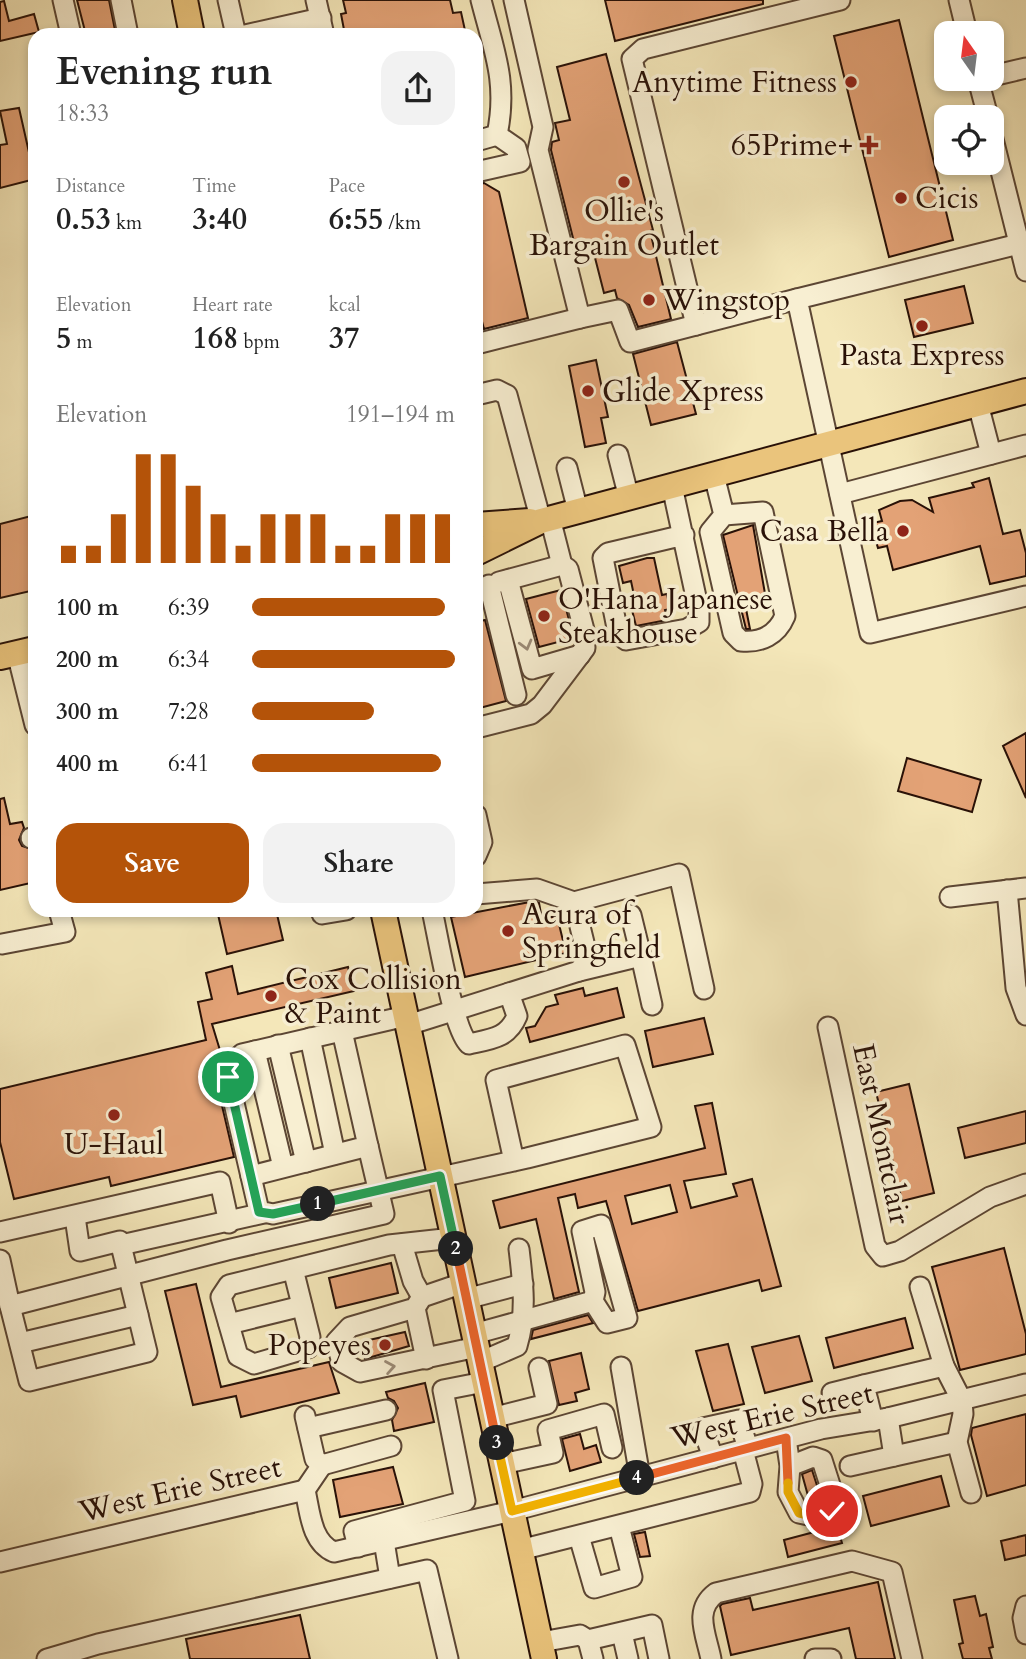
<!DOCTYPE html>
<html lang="en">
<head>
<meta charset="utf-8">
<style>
	body { margin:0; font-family:Cardo,serif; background:#f2f2f2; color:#222; height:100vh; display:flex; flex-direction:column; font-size:26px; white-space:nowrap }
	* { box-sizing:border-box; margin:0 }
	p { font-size:23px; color:#767676 }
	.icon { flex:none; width:38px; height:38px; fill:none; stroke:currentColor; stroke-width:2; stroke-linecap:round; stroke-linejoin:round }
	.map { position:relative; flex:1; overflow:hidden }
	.details { position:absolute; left:28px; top:28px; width:455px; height:889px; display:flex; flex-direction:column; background:#fff; border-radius:21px; box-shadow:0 4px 10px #0003 }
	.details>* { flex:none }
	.needle { width:46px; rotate:346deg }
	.tools { position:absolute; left:934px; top:21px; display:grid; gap:14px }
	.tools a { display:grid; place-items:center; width:70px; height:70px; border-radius:14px; background:#fff; box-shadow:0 4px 10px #0003; font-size:35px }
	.pin { position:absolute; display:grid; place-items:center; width:60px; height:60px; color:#fff; margin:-30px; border:4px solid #fff; border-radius:50%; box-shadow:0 2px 7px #0007 }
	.km { position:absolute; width:35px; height:35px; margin:-18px; border-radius:50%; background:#222; color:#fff; font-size:19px; line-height:35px; text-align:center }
	.round { display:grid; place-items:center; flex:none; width:74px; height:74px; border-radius:21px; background:#f2f2f2 }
	.headline { display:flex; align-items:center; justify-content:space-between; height:119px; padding:0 28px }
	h1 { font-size:38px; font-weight:700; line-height:52px }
	.metrics { display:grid; grid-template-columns:repeat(3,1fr); gap:10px; height:119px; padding:7px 28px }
	.metrics div { display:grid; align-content:center }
	.metrics b { font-size:30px; font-weight:700 }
	.metrics small { font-size:19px; font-weight:400 }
	.metrics p { font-size:19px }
	.chart { height:196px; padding:14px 28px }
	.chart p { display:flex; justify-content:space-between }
	.chart svg { width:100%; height:126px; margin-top:7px; stroke:#b45309; stroke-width:6 }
	.button { display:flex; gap:14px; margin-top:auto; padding:14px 28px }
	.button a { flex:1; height:80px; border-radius:21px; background:#b45309; color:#fff; font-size:28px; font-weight:700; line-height:80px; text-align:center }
	.button a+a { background:#f2f2f2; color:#222 }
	ul { padding:0 28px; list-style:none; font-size:23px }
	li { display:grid; grid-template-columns:112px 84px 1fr; align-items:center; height:52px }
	li i { height:18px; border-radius:9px; background:#b45309 }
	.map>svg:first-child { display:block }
</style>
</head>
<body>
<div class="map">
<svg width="1026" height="1659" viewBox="0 0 1026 1659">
	<rect width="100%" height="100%" fill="#f4e7b9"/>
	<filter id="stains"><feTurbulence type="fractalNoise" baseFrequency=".00286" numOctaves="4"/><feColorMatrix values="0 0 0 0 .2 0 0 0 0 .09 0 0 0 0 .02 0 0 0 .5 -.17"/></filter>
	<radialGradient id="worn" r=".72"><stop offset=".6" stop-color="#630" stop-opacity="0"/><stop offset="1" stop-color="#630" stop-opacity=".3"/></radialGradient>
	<g fill="#e3a276" stroke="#291107" stroke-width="2" fill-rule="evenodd">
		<polygon points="77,0 109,0 116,35 86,35"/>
		<polygon points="343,0 450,0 453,13 461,12 466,35 345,35 341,14 346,13"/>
		<polygon points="605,0 763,0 763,4 615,41"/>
		<polygon points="4,1 9,21 34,14 39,32 0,41 0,2"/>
		<polygon points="899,20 953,240 889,257 834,36"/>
		<polygon points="606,54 653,230 650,231 671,319 638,327 629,305 617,298 615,290 604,293 592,246 576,250 551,150 552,142 559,140 555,123 570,120 557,67"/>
		<polygon points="19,108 35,179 0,188 0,145 7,144 0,111"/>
		<polygon points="484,183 499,192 528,318 484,329 476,299 476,184"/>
		<polygon points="964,286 973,323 914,337 905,300"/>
		<polygon points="677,342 696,414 651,425 633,354"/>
		<polygon points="596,360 608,417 601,418 606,443 585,447 569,366"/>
		<polygon points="989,478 1003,534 1020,530 1026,553 1026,576 990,584 980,546 893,570 887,546 878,548 875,538 873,523 882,521 879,510 900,501 912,500 933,512 929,498 974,487 972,483"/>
		<polygon points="35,515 35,590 0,598 0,524"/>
		<polygon points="753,525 767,605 746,609 750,629 746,629 723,535"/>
		<polygon points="647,558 654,558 662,595 667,594 670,609 665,610 667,620 636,626 631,606 636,605 631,581 623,583 619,566"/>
		<polygon points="561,590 572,631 566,640 539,647 526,599"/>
		<polygon points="485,620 506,701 476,709 476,622"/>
		<polygon points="1026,733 1026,798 1003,746"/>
		<polygon points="907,758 981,780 972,812 898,791"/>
		<polygon points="4,798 10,824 22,822 24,828 19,840 22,846 35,850 35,882 0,890 0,799"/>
		<polygon points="535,901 539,903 542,919 557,916 566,953 465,977 451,917"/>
		<polygon points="217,910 276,910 283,940 227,954"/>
		<polygon points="232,966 238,994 348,967 354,991 212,1024 222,1057 216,1080 234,1157 111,1186 109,1177 14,1199 0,1142 0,1089 206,1040 198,1002 212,999 206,973"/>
		<polygon points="583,988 585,996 617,988 624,1017 530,1042 526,1028 535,1026 546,1007 558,1004 555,995"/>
		<polygon points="704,1018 713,1054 653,1067 645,1031"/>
		<polygon points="909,1084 934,1193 902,1201 876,1092"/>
		<path d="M712 1103 726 1174 684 1181 691 1208 737 1196 733 1184 752 1179 781 1286 762 1291 759 1280 638 1311 606 1201 578 1208 575 1194 558 1198 579 1292 554 1299 536 1219 500 1228 493 1201 705 1148 695 1106ZM670 1185 677 1212 632 1224 625 1196Z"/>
		<polygon points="1026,1111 1026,1143 965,1158 958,1128"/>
		<polygon points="1004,1248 1026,1334 1026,1354 960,1370 932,1267"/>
		<polygon points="391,1263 398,1293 336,1308 329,1278"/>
		<polygon points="196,1284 221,1387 329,1362 339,1393 241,1417 236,1396 193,1405 165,1291"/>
		<polygon points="588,1315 593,1323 531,1339 533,1330"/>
		<polygon points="905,1318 913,1348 834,1368 826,1338"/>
		<polygon points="405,1332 409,1346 365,1359 360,1342"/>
		<polygon points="799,1336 812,1381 765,1393 752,1347"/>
		<polygon points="728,1344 744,1404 713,1411 696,1351"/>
		<polygon points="581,1353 589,1389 575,1393 577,1401 559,1405 549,1361"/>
		<polygon points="425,1383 434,1422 394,1431 392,1420 398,1408 394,1401 388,1398 386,1392"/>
		<polygon points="1026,1414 1026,1485 987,1496 971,1435 972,1428"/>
		<polygon points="580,1434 584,1449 596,1445 601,1462 570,1471 562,1439"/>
		<polygon points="393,1467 403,1504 340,1517 333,1480"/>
		<polygon points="812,1470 822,1501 813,1503 810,1503 802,1474"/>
		<polygon points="941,1476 949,1506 871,1526 863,1496"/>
		<polygon points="837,1526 842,1543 788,1557 784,1540"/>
		<polygon points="645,1532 650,1556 640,1557 634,1534"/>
		<polygon points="1026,1535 1026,1555 1005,1560 1001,1541"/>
		<polygon points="878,1582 895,1659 856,1659 849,1628 731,1655 720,1606 722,1604 750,1598 753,1610"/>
		<polygon points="975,1596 980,1616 986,1614 993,1647 989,1648 992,1659 963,1659 959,1644 963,1643 954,1600"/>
		<polygon points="300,1615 310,1659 190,1659 186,1639"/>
	</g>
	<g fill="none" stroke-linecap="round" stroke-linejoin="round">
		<g stroke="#5c4634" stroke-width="23">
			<g id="minor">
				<polyline points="63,0 71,35"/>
				<polyline points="121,0 128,35"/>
				<polyline points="228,0 236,35"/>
				<polyline points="316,0 324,35"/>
				<polyline points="514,0 543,127 538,150 580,318 618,310 630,342 797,299"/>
				<polyline points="959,0 967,33"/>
				<polyline points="245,35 321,18"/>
				<polyline points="992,76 1026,68"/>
				<polyline points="978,79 988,117"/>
				<polyline points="992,135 1026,271"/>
				<path d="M476 141 497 135C508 82 494 51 481 0"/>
				<polyline points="476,172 520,162 516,148 497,135"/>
				<polyline points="1019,244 797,299 870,633 1026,596"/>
				<polyline points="696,325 632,59 643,49 840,0"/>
				<polyline points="476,344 580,318"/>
				<polyline points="476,395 497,390 507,395 541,521"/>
				<polyline points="978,404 991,454"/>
				<polyline points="618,455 629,498"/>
				<polyline points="567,468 578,511"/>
				<path d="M714 475 724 515 710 532 733 633 741 641C761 643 777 635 785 616L763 512 724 515"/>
				<polyline points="672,486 699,611 699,622 687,629 626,640 618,633 603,558 608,553 684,535"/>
				<polyline points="840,494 1026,445"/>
				<polyline points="508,580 532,669 580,655"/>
				<polyline points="499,582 562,565"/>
				<polyline points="489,585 516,695"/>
				<polyline points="17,653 35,725"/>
				<polyline points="476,728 531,714 542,705 585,648 584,630 568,569 562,565 550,518"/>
				<polyline points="476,815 482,842 476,856"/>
				<polyline points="31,838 35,837"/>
				<polyline points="1007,890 1016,988 1026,1015"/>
				<polyline points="950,897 1026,888"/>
				<polyline points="574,902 679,874 704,989"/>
				<polyline points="321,910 322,914 346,910"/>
				<path d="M432 910C438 936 453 1030 469 1044 492 1039 508 1038 517 1016L509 993"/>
				<polyline points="2,944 65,932 59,910"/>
				<polyline points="641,956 652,1005"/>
				<polyline points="579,971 641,956 631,915"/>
				<polyline points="406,1016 242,1054 232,1063 228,1077 259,1211 273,1214 527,1158 651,1127 625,1045 496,1080 514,1161"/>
				<polyline points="408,1025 579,971 588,959 574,902 537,889 476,894"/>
				<polyline points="828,1027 875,1246 883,1256 900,1251 990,1197 1026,1184"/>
				<polyline points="310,1038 335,1154"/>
				<polyline points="278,1045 306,1162"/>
				<polyline points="255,1051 283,1167"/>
				<polyline points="251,1176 368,1146 342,1031"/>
				<polyline points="0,1232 220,1182 229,1223"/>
				<polyline points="402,1244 413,1281 422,1297"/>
				<polyline points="121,1245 264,1213"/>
				<polyline points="0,1260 10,1306 227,1250 384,1214 368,1146"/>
				<polyline points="293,1269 310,1337 308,1348 254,1364 238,1356 221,1297 229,1285 389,1245 453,1238"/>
				<polyline points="463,1283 422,1297 415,1308 350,1327 336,1342 342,1362 360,1372 477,1347"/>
				<polyline points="920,1287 944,1366 962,1401 963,1414 957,1442 971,1493"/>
				<polyline points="466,1299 523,1284"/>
				<polyline points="10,1306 29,1381 147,1352 120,1241 80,1251 75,1217"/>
				<polyline points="415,1308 426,1359"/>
				<polyline points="229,1324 302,1306"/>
				<polyline points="474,1334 593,1301 595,1292 582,1231 601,1225 627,1318 607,1323 593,1301"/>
				<polyline points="20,1343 138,1315"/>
				<path d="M480 1362 517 1346C527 1313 523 1283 519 1249"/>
				<polyline points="621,1367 640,1477"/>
				<polyline points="832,1393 864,1385"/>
				<polyline points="305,1416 315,1459 322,1465 305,1490"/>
				<polyline points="492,1418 547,1404 539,1368"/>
				<polyline points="888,1418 894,1456"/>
				<polyline points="873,1421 864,1385 944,1366"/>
				<polyline points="308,1428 386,1410"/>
				<polyline points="786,1439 790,1466 788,1492 799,1513 813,1516 832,1511 836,1504 822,1460 813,1457 790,1466"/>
				<polyline points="713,1458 703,1428 739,1420 748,1448"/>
				<polyline points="502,1464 553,1453 548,1430 604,1414 612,1448"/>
				<polyline points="322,1465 391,1446"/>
				<polyline points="850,1466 957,1442"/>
				<path d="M305 1490C310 1512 311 1542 334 1552L512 1511 821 1429 888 1418 1026 1384"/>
				<polyline points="579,1536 594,1588 632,1577 619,1526"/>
				<polyline points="384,1541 390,1578"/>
				<polyline points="358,1547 354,1531 465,1501 443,1390 484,1382"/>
				<polyline points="520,1550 750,1492 752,1484 743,1450"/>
				<polyline points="0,1562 305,1490"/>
				<polyline points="1026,1606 1023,1618 1026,1634"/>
				<polyline points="622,1633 628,1659"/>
				<polyline points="588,1640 652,1625 659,1659"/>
				<polyline points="541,1642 580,1635 588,1640 593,1659"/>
				<polyline points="47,1659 98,1644 427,1570 448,1659"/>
				<path d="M711 1659C706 1634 693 1610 716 1593L852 1561 892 1572 912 1659"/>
				<polyline points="815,1659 831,1659"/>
			</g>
		</g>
		<g stroke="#291107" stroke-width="28">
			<g id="major">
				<polyline points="185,0 192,35"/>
				<polyline points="476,525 530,521"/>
				<polyline points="476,553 541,521 1026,391"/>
				<polyline points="0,657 35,649"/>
				<polyline points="383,910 544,1659"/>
			</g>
		</g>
		<use href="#minor" stroke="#f8efd2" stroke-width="19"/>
		<use href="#major" stroke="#eac47c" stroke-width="24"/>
	</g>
	<defs><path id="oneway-chevron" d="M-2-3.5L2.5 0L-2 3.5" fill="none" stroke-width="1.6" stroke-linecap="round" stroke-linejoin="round" transform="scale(1.75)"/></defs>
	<g stroke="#9b8b77">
		<use href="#oneway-chevron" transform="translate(526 645) rotate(75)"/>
		<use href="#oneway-chevron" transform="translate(390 1367) rotate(-10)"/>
	</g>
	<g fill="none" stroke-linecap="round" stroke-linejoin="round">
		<g stroke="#fff" stroke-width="14">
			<polyline id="split-1" points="228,1077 259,1212 273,1214 318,1204"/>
		</g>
		<g stroke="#fff" stroke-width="14">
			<polyline id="split-2" points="318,1204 440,1176 456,1249"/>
		</g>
		<g stroke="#fff" stroke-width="14">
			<polyline id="split-3" points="456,1249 497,1443"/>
		</g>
		<g stroke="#fff" stroke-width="14">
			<polyline id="split-4" points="497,1443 512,1511 637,1478"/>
		</g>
		<g stroke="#fff" stroke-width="14">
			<polyline id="split-5" points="637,1478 786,1438 788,1483"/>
		</g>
		<g stroke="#fff" stroke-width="14">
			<polyline id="split-6" points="788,1483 788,1492 799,1513 813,1516 832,1511"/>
		</g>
		<use href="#split-1" stroke="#22a559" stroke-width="9"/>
		<use href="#split-2" stroke="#22a559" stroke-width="9"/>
		<use href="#split-3" stroke="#f0652b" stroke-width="9"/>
		<use href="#split-4" stroke="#f5b400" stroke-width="9"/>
		<use href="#split-5" stroke="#f0652b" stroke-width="9"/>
		<use href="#split-6" stroke="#f5b400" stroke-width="9"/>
	</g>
	<g fill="#8f2418" stroke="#f8efd2" stroke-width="2.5">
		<circle cx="851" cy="82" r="7"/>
		<path d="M865.5 134.5h7v7h7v7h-7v7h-7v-7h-7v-7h7z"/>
		<circle cx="624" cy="182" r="7"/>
		<circle cx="901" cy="198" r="7"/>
		<circle cx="649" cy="300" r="7"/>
		<circle cx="922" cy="326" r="7"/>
		<circle cx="588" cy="391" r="7"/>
		<circle cx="903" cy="531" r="7"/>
		<circle cx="544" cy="616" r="7"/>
		<circle cx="508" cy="931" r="7"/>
		<circle cx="271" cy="996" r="7"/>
		<circle cx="114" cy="1115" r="7"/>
		<circle cx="385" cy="1345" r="7"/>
	</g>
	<g text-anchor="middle" stroke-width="7" stroke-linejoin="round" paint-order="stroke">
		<g font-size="30" fill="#291107" stroke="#f8efd2" text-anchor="start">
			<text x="837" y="92" text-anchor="end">Anytime Fitness</text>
			<text x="853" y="155" text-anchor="end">65Prime+</text>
			<text x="915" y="208">Cicis</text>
			<text x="624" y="221" text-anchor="middle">Ollie's<tspan x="624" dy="34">Bargain Outlet</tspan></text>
			<text x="663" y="310">Wingstop</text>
			<text x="922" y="365" text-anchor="middle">Pasta Express</text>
			<text x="602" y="401">Glide Xpress</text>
			<text x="889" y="541" text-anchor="end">Casa Bella</text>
			<text x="558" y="609">O'Hana Japanese<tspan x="558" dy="34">Steakhouse</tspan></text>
			<text x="522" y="924">Acura of<tspan x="522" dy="34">Springfield</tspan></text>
			<text x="285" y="989">Cox Collision<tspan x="285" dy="34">&amp; Paint</tspan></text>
			<text x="114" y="1154" text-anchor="middle">U-Haul</text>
			<text x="371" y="1355" text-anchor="end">Popeyes</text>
		</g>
		<g font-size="30" fill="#291107" stroke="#f8efd2">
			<text transform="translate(882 1134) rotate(78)" y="10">East Montclair</text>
			<text transform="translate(772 1415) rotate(-13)" y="10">West Erie Street</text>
			<text transform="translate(180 1489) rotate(-13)" y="10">West Erie Street</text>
		</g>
	</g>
	<rect width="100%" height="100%" filter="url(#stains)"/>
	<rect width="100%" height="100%" fill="url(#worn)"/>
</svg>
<div class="tools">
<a><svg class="needle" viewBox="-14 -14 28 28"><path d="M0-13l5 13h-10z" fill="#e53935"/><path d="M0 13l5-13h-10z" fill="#767676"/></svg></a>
<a><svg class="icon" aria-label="locate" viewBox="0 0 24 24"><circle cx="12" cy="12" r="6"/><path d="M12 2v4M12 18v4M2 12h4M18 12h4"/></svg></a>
</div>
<div class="pin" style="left:228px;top:1077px;background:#1e9e55"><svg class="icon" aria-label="arrive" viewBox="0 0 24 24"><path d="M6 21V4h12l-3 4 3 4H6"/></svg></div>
<div class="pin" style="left:832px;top:1511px;background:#d93025"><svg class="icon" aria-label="check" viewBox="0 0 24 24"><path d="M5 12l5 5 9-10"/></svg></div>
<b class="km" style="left:318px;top:1204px">1</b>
<b class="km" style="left:456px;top:1249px">2</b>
<b class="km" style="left:497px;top:1443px">3</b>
<b class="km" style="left:637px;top:1478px">4</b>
<section class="details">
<div class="headline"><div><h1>Evening run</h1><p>18:33</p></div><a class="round"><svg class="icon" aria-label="share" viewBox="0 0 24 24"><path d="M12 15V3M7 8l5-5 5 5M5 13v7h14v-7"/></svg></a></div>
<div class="metrics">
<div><p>Distance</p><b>0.53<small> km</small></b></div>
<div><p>Time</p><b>3:40</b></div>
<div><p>Pace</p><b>6:55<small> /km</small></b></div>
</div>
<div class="metrics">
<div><p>Elevation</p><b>5<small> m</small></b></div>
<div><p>Heart rate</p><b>168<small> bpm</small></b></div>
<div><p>kcal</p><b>37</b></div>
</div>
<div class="chart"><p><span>Elevation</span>191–194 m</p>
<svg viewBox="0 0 160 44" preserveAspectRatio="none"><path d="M5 44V38M15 44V38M25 44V27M35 44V6M45 44V6M55 44V17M65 44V27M75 44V38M85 44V27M95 44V27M105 44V27M115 44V38M125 44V38M135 44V27M145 44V27M155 44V27"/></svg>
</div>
<ul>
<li><b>100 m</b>6:39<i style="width:95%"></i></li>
<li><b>200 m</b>6:34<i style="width:100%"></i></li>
<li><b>300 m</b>7:28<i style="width:60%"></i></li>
<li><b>400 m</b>6:41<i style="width:93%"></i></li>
</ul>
<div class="button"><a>Save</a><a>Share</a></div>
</section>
</div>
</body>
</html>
